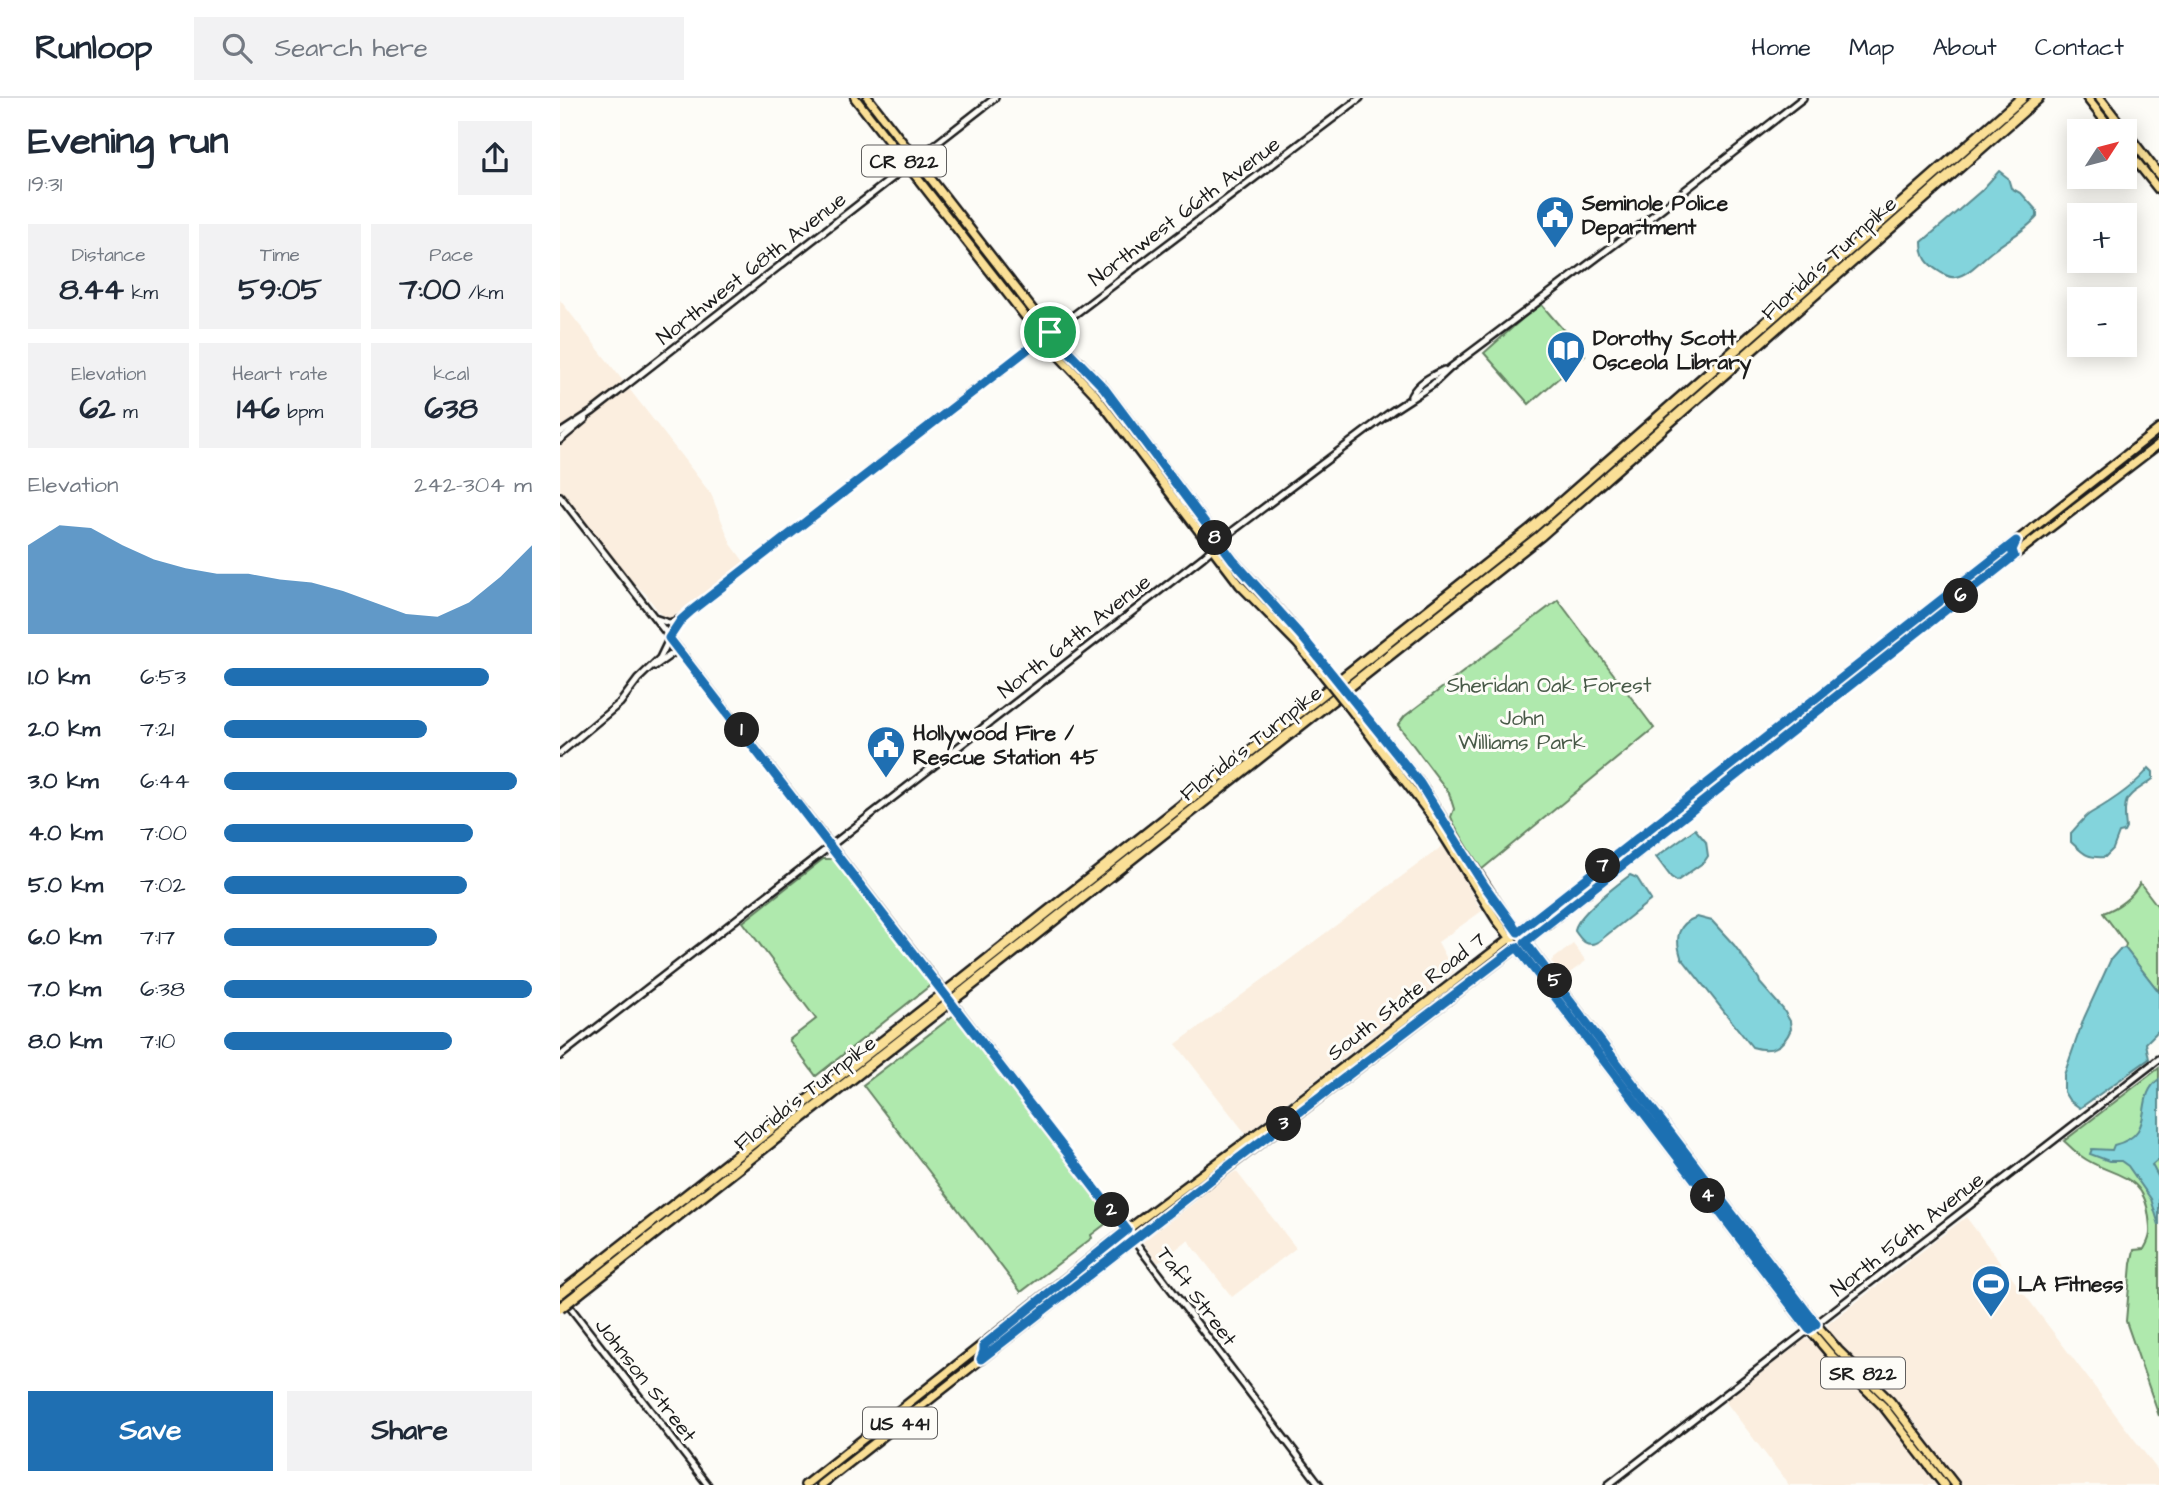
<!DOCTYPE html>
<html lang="en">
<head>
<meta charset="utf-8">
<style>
	body { margin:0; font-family:"Architects Daughter",sans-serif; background:#f2f2f3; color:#1f2937; height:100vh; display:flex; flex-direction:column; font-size:26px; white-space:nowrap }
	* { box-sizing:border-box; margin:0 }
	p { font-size:23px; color:#747a83 }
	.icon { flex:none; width:38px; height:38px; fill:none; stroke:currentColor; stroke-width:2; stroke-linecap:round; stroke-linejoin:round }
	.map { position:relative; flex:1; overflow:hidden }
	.drawer { display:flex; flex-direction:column; background:#fff; width:560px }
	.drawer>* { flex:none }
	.needle { width:46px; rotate:54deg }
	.controls { position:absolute; left:1507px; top:21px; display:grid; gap:14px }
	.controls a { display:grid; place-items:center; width:70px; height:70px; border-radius:0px; background:#fff; box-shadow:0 4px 18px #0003; font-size:35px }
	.pin { position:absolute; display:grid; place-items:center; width:60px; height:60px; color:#fff; margin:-30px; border:4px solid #fff; border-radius:50%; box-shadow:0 2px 7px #0007 }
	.km { position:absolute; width:35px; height:35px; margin:-18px; border-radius:50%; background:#222; color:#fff; font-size:19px; line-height:35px; text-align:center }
	.round { display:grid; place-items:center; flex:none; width:74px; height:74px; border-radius:0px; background:#f2f2f3 }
	.headline { display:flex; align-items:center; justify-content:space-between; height:119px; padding:0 28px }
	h1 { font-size:38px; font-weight:700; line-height:52px }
	.stats { display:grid; grid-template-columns:repeat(3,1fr); gap:10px; height:119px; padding:7px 28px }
	.stats div { display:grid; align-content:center; border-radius:0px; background:#f2f2f3; text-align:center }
	.stats b { font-size:30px; font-weight:700 }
	.stats small { font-size:19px; font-weight:400 }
	.stats p { font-size:19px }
	.chart { height:196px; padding:14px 28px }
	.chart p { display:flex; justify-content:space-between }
	.chart svg { width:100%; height:126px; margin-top:7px; fill:#1f6fb2; opacity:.7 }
	.cta { display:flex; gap:14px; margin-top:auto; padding:14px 28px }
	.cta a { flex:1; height:80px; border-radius:0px; background:#1f6fb2; color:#fff; font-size:28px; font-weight:700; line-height:80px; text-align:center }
	.cta a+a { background:#f2f2f3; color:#1f2937 }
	ul { padding:0 28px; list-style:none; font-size:23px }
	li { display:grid; grid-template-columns:112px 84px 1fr; align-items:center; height:52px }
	li i { height:18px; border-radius:9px; background:#1f6fb2 }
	header { display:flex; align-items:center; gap:42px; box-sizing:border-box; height:98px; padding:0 35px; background:#fff; border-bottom:2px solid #e0e1e3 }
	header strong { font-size:33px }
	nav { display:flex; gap:38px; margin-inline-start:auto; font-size:24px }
	.search { width:490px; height:63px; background:#f2f2f3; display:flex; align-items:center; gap:18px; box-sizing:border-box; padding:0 24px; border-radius:0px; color:#747a83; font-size:26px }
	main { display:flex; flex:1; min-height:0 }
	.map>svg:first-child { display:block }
</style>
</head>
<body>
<header>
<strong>Runloop</strong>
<div class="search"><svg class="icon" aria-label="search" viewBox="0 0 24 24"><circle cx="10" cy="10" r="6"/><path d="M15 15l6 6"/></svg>Search here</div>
<nav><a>Home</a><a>Map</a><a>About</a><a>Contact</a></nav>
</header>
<main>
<section class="drawer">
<div class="headline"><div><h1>Evening run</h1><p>19:31</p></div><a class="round"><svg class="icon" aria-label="share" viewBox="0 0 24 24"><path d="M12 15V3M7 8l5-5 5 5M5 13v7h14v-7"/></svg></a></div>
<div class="stats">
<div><p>Distance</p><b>8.44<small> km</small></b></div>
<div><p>Time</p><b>59:05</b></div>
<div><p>Pace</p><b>7:00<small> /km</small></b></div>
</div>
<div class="stats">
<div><p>Elevation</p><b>62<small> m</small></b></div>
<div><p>Heart rate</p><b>146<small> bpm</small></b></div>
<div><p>kcal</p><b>638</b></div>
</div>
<div class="chart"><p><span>Elevation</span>242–304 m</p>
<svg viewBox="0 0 160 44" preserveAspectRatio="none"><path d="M0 44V13L10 6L20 7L30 13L40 18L50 21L60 23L70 23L80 25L90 26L100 29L110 33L120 37L130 38L140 33L150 24L160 13V44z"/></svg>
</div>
<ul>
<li><b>1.0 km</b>6:53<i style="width:86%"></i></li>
<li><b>2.0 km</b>7:21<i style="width:66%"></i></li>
<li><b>3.0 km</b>6:44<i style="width:95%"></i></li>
<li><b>4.0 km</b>7:00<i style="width:81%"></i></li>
<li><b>5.0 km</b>7:02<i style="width:79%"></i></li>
<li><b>6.0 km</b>7:17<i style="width:69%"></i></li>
<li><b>7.0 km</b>6:38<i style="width:100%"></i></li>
<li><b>8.0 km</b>7:10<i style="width:74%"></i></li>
</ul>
<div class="cta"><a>Save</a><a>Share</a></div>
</section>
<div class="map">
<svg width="1599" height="1387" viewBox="0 0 1599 1387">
	<rect width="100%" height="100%" fill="#fdfcf7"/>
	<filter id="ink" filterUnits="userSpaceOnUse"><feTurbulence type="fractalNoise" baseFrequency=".0143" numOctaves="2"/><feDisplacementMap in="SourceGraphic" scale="14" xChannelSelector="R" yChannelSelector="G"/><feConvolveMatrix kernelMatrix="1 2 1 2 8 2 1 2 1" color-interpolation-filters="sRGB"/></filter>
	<g filter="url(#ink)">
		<g fill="#fbeedf">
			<polygon points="0,202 151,396 171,446 185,465 112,521 104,521 85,495 68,480 0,392"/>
			<polygon points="884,747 922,813 878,844 894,874 686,1036 616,946"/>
			<polygon points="1013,846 1026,863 1003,880 991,863"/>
			<polygon points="676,1073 736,1150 672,1199 628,1142 598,1165 582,1143 636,1103 645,1093"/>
			<polygon points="1406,1119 1599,1374 1599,1387 1401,1387 1354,1323 1267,1232 1268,1226"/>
			<polygon points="1245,1241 1250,1242 1301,1292 1330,1324 1377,1387 1229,1387 1165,1303"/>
		</g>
		<g fill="#afe9ad" stroke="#668264" stroke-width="2">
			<polygon points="980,205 1025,257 969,306 924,255"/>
			<polygon points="998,502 1094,630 921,772 894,726 891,719 894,711 889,695 838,627 845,618"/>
			<polygon points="263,761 275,761 372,886 256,978 229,942 256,921 183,824"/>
			<path d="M1580 785 1599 810V894L1565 850 1566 846 1543 815C1558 810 1572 799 1580 785Z"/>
			<polygon points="394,917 552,1121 531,1137 532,1140 461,1194 303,987"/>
			<path d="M1599 970V1318L1566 1223 1571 1166 1574 1152 1584 1151C1591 1139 1591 1134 1589 1120 1584 1071 1550 1080 1521 1058 1515 1054 1510 1048 1504 1043Z"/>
		</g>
		<g fill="#83d4dc" stroke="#5a8a8f" stroke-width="2">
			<path d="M1439 73 1448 80 1451 90 1462 96 1477 113V119C1465 133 1449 140 1434 152 1422 160 1410 177 1395 179 1389 180 1385 177 1380 174 1367 166 1362 159 1362 144L1422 92Z"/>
			<path d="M1589 670 1593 674V681C1568 700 1562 695 1566 730L1564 734 1559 735 1553 751 1545 759C1527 760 1525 757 1511 744V735C1518 728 1524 719 1531 715 1552 703 1574 689 1589 670Z"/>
			<polygon points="1135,731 1146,744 1148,758 1144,764 1117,783 1111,779 1096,759"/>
			<path d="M1070 777 1077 780 1091 802 1038 844C1027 850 1021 842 1015 833 1015 818 1057 787 1070 777Z"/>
			<path d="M1137 819 1152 823 1174 847 1199 881 1200 885 1223 911 1230 923 1231 931C1223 950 1211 955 1192 949L1121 859C1115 840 1117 826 1137 819Z"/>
			<polygon points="1565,850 1599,894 1599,932 1586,945 1589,961 1520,1010 1509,1002 1504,994 1504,977 1524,920 1551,861 1560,851"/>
			<path d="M1599 981V1061L1592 1067 1599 1080V1127L1591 1101 1568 1068 1561 1063H1549L1530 1056 1532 1051 1552 1052 1554 1047C1599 1036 1572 1001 1599 981Z"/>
		</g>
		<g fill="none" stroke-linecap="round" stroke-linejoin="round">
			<g stroke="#1c1c1c" stroke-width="10">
				<g id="tertiary">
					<path d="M851 298C858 285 871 278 884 272"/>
					<polyline points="0,335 32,314 435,0"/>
					<polyline points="0,342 25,321"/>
					<polyline points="0,398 385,894"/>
					<polyline points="97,521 109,525 121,521"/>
					<polyline points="95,568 119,551"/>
					<polyline points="0,655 60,605 78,581 100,560 114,531 121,521 411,295 800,0"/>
					<polyline points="391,902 760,1387"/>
					<polyline points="0,958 643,459 674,432 832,313 872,287 890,270 1087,122 1243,0"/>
					<polyline points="6,1204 148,1387"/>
					<polyline points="1048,1387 1599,961"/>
				</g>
			</g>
			<g stroke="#1c1c1c" stroke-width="12">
				<g id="primary">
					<polyline points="295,0 482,240 535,296 680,487 737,545 765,579"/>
					<polyline points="308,0 490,234 544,290 673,462 725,519 770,575"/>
					<polyline points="1527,0 1553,33"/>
					<polyline points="1540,0 1599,77"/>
					<polyline points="1564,48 1599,92"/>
					<polyline points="795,606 859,684 947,820 1256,1226 1278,1252 1330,1303 1395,1387"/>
					<polyline points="789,609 872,719 936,821 1249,1231 1271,1257 1323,1308 1384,1387"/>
					<polyline points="245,1387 567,1132 716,1021 1071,747 1599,331"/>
					<polyline points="261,1387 574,1141 990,824 1358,531 1599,346"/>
				</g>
			</g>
			<g stroke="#1c1c1c" stroke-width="14">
				<g id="motorway">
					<polyline points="399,884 971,431 1462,0"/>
					<polyline points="404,893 980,438 1478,0"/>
					<polyline points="19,1195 378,913"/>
					<polyline points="0,1196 372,905"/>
				</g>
			</g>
			<use href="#tertiary" stroke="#fdfcf7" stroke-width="5"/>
			<use href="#primary" stroke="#fadf96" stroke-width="7"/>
			<use href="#motorway" stroke="#fadf96" stroke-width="9"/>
			<g stroke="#1c1c1c" stroke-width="12" stroke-linecap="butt">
				<g id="primary-bridge">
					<polyline points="770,575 795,606"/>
					<polyline points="765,579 789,609"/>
				</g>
			</g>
			<g stroke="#1c1c1c" stroke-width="14" stroke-linecap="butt">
				<g id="motorway-bridge">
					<polyline points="372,905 399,884"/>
					<polyline points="378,913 404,893"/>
					<polyline points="0,1210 19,1195"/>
				</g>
			</g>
			<use href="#primary-bridge" stroke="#fadf96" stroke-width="7"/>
			<use href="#motorway-bridge" stroke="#fadf96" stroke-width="9"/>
		</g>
	</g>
	<g fill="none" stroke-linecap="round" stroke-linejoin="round" filter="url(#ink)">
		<g stroke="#fff" stroke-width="14">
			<polygon id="route" points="490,234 544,290 673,462 743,540 859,684 924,787 958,834 1456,443 1452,452 1454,458 965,844 1256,1226 1249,1231 957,849 675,1063 421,1261 424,1253 424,1247 567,1132 109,540 121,522 131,513"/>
		</g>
		<use href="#route" stroke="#1f6fb2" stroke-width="9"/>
	</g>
	<defs>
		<g id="civic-pin" transform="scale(2.0125)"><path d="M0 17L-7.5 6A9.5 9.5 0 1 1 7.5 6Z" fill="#1f6fb2" stroke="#fdfcf7"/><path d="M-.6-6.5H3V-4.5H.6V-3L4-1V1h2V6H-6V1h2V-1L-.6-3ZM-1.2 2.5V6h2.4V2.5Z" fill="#fff"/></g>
		<g id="library-pin" transform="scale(2.0125)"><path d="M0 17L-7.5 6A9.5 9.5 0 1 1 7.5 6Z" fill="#1f6fb2" stroke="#fdfcf7"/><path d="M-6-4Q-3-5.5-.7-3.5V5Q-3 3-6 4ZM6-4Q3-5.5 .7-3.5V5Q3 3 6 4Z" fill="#fff"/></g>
		<g id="stadium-pin" transform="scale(2.0125)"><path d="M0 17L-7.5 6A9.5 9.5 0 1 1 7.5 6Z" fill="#1f6fb2" stroke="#fdfcf7"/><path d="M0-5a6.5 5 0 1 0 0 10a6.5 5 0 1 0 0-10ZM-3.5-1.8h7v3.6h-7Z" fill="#fff"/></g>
	</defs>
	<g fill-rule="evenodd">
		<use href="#civic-pin" x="995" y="117"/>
		<use href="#library-pin" x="1006" y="252"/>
		<use href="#civic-pin" x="326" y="647"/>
		<use href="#stadium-pin" x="1431" y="1186"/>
	</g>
	<g text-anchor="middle" stroke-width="6" stroke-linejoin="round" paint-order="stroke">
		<g fill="#fdfcf7" stroke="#605f5e" stroke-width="2">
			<rect x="302" y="47.5" width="84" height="31" rx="5"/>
			<rect x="1261" y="1259.5" width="84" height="31" rx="5"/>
			<rect x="303" y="1309.5" width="74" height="31" rx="5"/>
		</g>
		<g font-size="19" font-weight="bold" fill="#1c1c1c">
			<text x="344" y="70">CR 822</text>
			<text x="1303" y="1282">SR 822</text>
			<text x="340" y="1332">US 441</text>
		</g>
		<g font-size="21" font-weight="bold" fill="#1c1c1c" stroke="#fdfcf7" text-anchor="start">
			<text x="1022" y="112">Seminole Police<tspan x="1022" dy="24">Department</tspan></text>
			<text x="1033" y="247">Dorothy Scott<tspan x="1033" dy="24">Osceola Library</tspan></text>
			<text x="353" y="642">Hollywood Fire /<tspan x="353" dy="24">Rescue Station 45</tspan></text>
			<text x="1458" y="1193">LA Fitness</text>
		</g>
		<g font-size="21" fill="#1c1c1c" stroke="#fdfcf7">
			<text transform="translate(624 113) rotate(-37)" y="7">Northwest 66th Avenue</text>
			<text transform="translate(1269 160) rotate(-42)" y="7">Florida's Turnpike</text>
			<text transform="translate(191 170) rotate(-38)" y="7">Northwest 68th Avenue</text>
			<text transform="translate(514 538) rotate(-38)" y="7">North 64th Avenue</text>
			<text transform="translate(691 645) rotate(-38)" y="7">Florida's Turnpike</text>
			<text transform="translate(846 898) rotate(-38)" y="7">South State Road 7</text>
			<text transform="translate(245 995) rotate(-38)" y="7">Florida's Turnpike</text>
			<text transform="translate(1347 1136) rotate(-38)" y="7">North 56th Avenue</text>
			<text transform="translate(637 1198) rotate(53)" y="7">Taft Street</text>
			<text transform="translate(86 1282) rotate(52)" y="7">Johnson Street</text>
		</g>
		<g font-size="21" fill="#485a48" stroke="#fdfcf7">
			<text x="989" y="594">Sheridan Oak Forest</text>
			<text x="962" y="627">John<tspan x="962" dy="24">Williams Park</tspan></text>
		</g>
	</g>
</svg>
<div class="controls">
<a><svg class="needle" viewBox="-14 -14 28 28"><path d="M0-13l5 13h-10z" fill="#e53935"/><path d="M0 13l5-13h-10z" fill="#747a83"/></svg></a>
<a>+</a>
<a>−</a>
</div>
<div class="pin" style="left:490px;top:234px;background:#1e9e55"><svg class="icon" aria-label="arrive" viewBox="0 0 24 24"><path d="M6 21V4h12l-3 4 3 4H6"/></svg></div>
<b class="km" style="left:182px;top:632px">1</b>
<b class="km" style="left:552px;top:1112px">2</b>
<b class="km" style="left:724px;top:1026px">3</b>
<b class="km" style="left:1148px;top:1098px">4</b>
<b class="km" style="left:995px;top:883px">5</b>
<b class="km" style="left:1401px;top:498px">6</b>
<b class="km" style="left:1043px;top:768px">7</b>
<b class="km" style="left:655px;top:440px">8</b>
</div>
</main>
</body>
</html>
